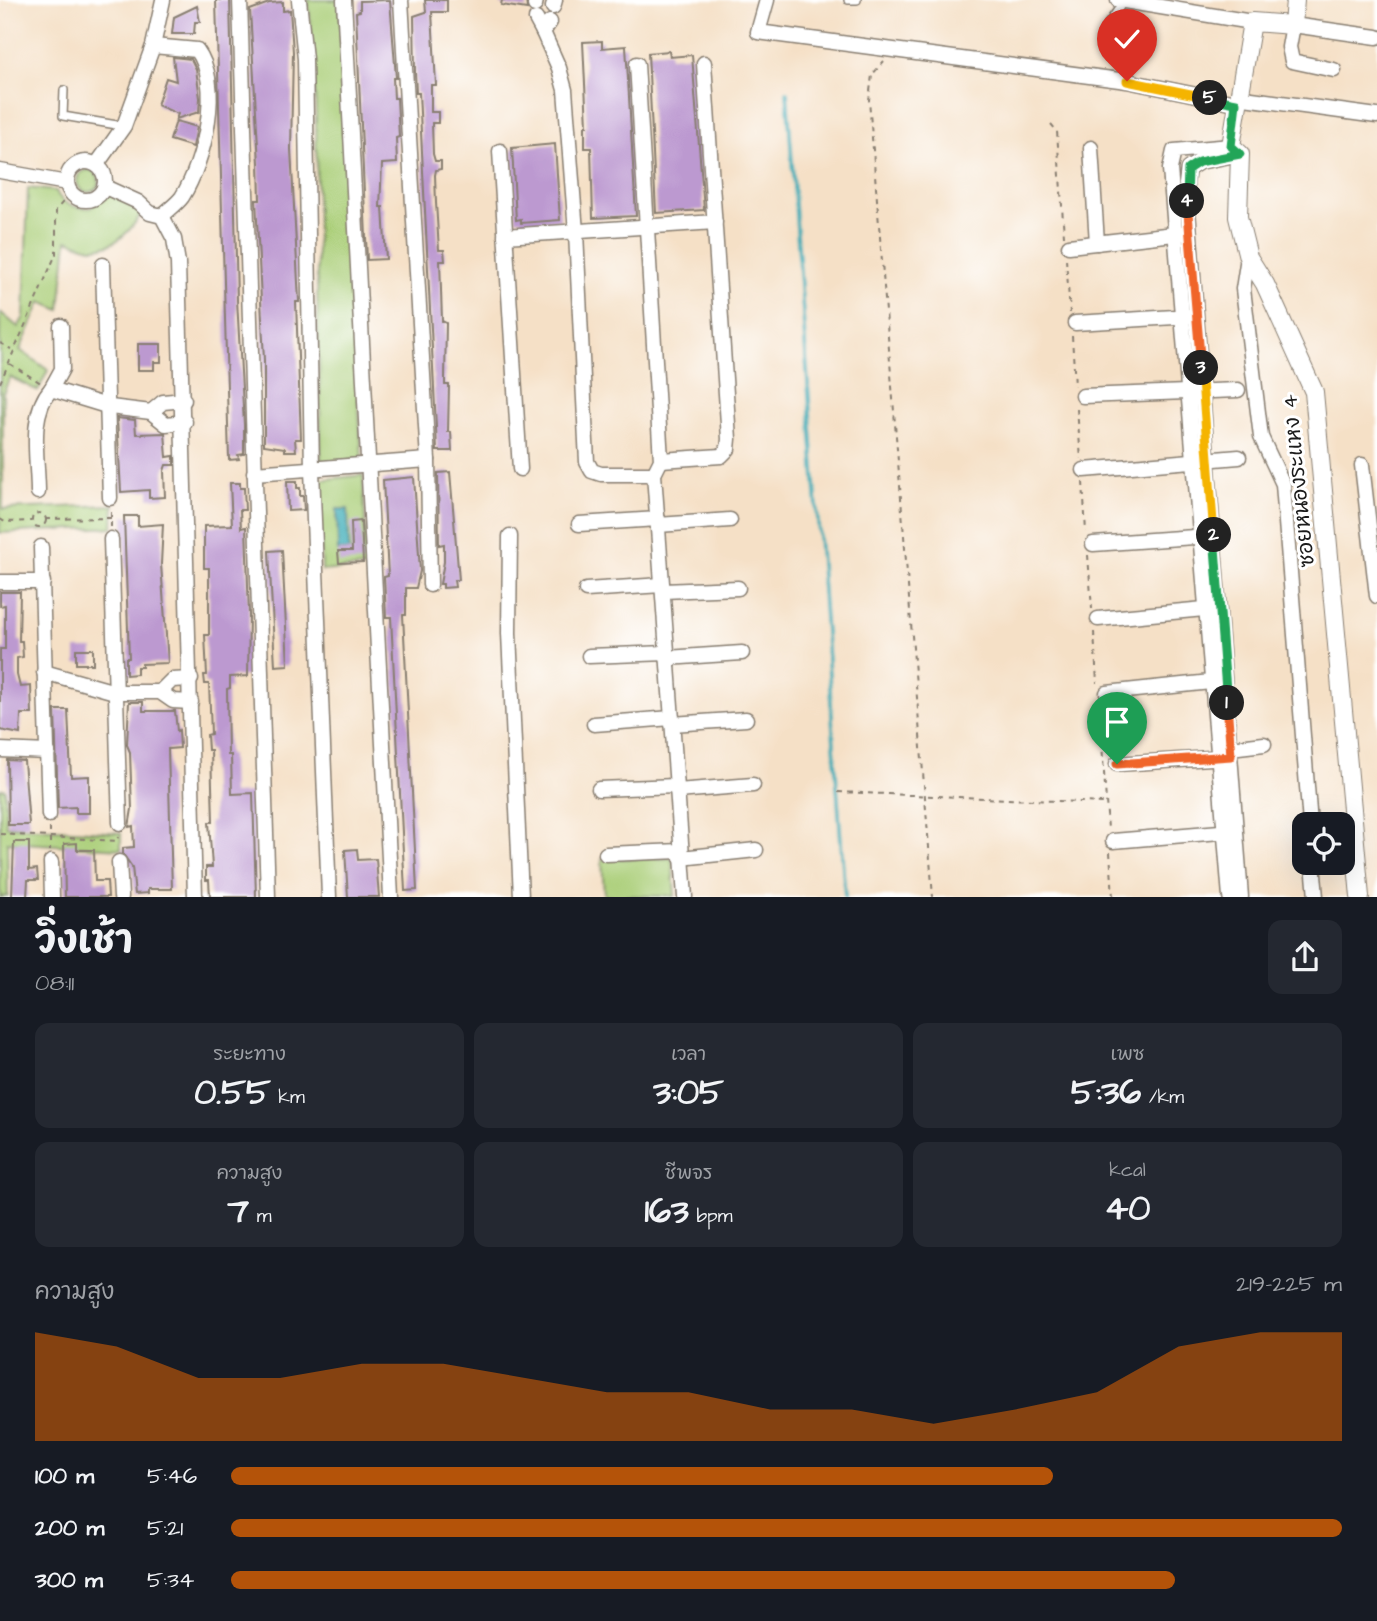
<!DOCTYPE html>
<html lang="th">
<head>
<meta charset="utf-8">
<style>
	body { margin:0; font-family:"Architects Daughter","Playpen Sans Thai",sans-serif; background:#242831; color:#f1f3f6; height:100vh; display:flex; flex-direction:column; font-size:26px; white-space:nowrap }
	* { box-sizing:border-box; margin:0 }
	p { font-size:23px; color:#9ea1a6 }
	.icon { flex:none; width:38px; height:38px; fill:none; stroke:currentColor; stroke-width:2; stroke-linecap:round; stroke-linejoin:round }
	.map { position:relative; height:897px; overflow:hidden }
	.side { display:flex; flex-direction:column; background:#171b24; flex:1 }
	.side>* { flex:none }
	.buttons { position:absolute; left:1292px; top:812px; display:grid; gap:14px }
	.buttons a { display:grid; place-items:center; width:63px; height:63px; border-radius:14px; background:#171b24; box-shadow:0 7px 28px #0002; font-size:35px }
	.pin { position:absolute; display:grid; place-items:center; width:60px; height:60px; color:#fff; margin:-72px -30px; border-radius:50% 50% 50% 0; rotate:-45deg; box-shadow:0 0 7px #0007 }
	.pin .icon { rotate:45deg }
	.km { position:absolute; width:35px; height:35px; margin:-18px; border-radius:50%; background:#222; color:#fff; font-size:19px; line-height:35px; text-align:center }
	.round { display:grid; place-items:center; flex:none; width:74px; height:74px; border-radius:14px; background:#242831 }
	.overview { display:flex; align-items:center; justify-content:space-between; height:119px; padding:0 35px }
	h1 { font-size:38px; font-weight:700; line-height:52px }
	.figures { display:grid; grid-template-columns:repeat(3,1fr); gap:10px; height:119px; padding:7px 35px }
	.figures div { display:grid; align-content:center; border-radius:14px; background:#242831; text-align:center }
	.figures b { font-size:35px; font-weight:700 }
	.figures small { font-size:19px; font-weight:400 }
	.figures p { font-size:19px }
	.chart { height:196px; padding:14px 35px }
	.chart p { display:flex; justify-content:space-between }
	.chart svg { width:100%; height:126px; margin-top:7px; fill:#b45309; opacity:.7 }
	ul { padding:0 35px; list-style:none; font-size:23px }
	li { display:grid; grid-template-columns:112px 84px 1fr; align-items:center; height:52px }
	li i { height:18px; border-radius:9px; background:#b45309 }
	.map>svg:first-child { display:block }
</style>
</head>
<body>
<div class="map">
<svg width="1377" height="897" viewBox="0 0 1377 897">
	<rect width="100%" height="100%" fill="#fff"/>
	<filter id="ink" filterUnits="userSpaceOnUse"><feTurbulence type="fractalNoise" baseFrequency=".0143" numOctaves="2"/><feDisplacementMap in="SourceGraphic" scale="14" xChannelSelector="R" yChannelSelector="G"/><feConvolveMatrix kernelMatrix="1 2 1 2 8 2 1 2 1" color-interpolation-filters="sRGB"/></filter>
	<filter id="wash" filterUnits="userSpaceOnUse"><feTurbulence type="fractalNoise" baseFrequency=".00686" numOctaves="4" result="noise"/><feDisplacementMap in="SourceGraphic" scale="28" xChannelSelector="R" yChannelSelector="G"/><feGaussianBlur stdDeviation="1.57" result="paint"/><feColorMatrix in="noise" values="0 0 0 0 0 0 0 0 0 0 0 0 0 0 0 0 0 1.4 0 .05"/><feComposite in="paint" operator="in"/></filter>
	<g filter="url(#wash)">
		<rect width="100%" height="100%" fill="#f5e0c6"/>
		<g fill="#a9cd76" stroke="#627449" stroke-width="2">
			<path d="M308 0H340L349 251 362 459 321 463C321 397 317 332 317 266 316 177 319 89 308 0Z"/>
			<circle cx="88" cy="181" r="11"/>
			<path d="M111 186 147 203C136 225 120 247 94 248 85 248 75 242 67 240L60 310 41 302 20 350 48 370 38 391 10 377 3 393V509L114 505 113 527 0 533V312L18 327 24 317 28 188 56 191C62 206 76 208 91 208Z"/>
			<polygon points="363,475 367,567 322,571 319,480"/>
			<polygon points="0,789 5,789 6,826 121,833 121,849 7,842 8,896 0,897"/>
			<polygon points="672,858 675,896 604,896 602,859"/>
		</g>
		<polygon fill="#39aab6" stroke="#2a6369" stroke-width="2" points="337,509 348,509 349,551 338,551"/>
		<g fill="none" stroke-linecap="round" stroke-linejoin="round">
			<polyline stroke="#39aab6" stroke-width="3.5" points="787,92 845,897"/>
		</g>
		<g id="blocks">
			<g fill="#bc99d0">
				<polygon points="216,0 230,0 237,300 244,425 244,454 238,455 239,459 229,460"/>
				<polygon points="390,0 396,78 393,78 394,98 397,98 399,137 396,138 397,163 382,164 380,207 383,207 386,259 367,260 356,12 360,11 360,1"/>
				<polygon points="425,0 447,0 447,12 432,12 436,85 431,85 431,112 438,112 438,123 432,123 433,154 435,161 441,161 441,169 436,170 435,175 436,203 439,250 444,250 445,261 440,261 441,290 442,321 446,323 445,378 445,385 449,385 448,432 451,432 452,451 437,451 436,427 419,93 416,93 415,72 414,16 426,12"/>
				<polygon points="502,0 526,0 527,9 501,5"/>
				<polygon points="283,2 283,11 290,10 293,52 291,149 299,302 296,302 301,439 295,439 296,451 285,451 285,448 264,445 264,360 256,200 260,200 259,163 250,10 269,3"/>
				<polygon points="197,6 200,22 195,22 194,34 172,34 174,17"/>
				<polygon points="602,41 602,48 626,46 636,216 593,218 591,148 585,148 585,126 587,126 583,42"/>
				<polygon points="669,51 670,57 692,55 704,210 656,213 648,53"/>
				<polygon points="173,57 191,59 196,69 200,98 199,112 176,119 178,114 157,105 166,78 176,81"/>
				<polygon points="176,121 197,127 193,147 170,140"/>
				<polygon points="555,144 560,220 521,223 521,219 516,220 512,148"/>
				<polygon points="138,344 161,344 161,362 154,362 154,370 138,370"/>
				<polygon points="117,418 135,420 136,434 165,433 167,457 174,456 174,465 166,465 164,471 165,497 149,498 149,490 121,492"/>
				<polygon points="450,472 459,580 454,580 455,587 443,588 443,584 440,584 444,562 444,544 439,545 438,473"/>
				<polygon points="414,477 420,571 416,588 406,588 406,615 403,615 417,890 405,891 391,617 386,617 384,577 388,576 383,480"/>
				<polygon points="287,481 297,481 297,488 300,488 300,496 303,496 304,510 288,511"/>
				<polygon points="230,483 240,483 240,488 244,488 245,510 240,510 241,528 246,527 249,615 248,676 230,677 230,688 227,689 228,755 231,755 232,794 253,793 256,897 210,897 209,880 206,880 206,867 212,867 209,822 213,822 211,750 208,750 207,735 211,734 210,708 209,684 205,684 204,675 207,675 205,635 209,635 209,568 204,568 204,526 232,525"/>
				<polygon points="124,516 138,516 138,526 163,524 161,564 168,663 142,664 142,667 137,667 137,674 126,675 126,658 129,658"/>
				<polygon points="361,521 363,562 339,563 338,551 352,551 351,522"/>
				<polygon points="282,550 288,665 275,666 269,551"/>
				<polygon points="0,592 20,592 19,641 22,641 23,657 17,658 17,675 20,687 31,686 32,714 21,714 20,734 0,730 0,649 5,649 5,605 0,606"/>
				<rect x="76" y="649" width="17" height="15"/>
				<polygon points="129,702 143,702 143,711 175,711 177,731 179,730 180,748 168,749 172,889 148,889 148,893 135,894 132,867 123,854 123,848 134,847 133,826 129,827 132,809 130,752 127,745"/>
				<polygon points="55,710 68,710 71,777 89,776 89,813 76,813 76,807 58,808"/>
				<polygon points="7,760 24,761 29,825 8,825"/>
				<polygon points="14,842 29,842 29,870 37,869 38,880 28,880 27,897 12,897"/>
				<polygon points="77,843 77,850 94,850 95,881 107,881 108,897 65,897 64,844"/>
				<polygon points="357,849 358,860 376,859 379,897 348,897 345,850"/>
			</g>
		</g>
	</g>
	<g filter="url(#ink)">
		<use href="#blocks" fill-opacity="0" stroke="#887e71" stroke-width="2"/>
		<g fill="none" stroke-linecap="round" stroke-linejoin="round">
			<g stroke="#887e71" stroke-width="10">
				<g id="service">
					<polyline points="848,0 857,0"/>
					<polyline points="1105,28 1124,1"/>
					<polyline points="64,90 63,116 123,126"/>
				</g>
			</g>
			<g stroke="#887e71" stroke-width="17">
				<g id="minor">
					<polyline points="240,0 268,897"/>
					<polyline points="299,0 305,59 312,470 329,897"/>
					<polyline points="344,0 391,897"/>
					<polyline points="401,0 428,460 430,585"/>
					<polyline points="767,0 758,32 1127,81 1236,103"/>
					<polyline points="1118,0 1252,22"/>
					<polyline points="535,5 536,0"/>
					<polyline points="553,7 555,0"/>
					<polyline points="536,19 543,32 550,22"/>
					<polyline points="543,32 559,68 565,90 576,232 587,462 592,471 601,474 654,474"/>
					<path d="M153 46 197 50C223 86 204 162 182 197 177 204 168 210 162 216"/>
					<polyline points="637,64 661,460 654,474 685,897"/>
					<polyline points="1334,70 1292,61 1289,47 1293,25 1377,37"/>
					<polyline points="1237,97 1377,116"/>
					<polyline points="1091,148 1097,243"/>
					<polyline points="500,151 520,469"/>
					<polyline points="1240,154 1199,162 1188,169 1186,184 1241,897"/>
					<circle cx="86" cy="181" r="19"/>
					<polyline points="97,164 124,126 153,46 163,0"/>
					<polyline points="0,171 67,183"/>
					<polyline points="105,187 138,202 150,213 162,216 174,239 178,263 195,897"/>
					<polyline points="505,236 715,222"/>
					<polyline points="1069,246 1183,233"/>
					<polyline points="1248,257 1243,289 1261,437 1283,484 1310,824"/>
					<polyline points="103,265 110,498"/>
					<polyline points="1075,323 1192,316"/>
					<polyline points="51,389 62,369 61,326"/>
					<polyline points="1083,396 1238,390"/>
					<polyline points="151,412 163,402 184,400"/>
					<polyline points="661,460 721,456 728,449 729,439 704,63"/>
					<polyline points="1362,465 1377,596"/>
					<polyline points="1084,470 1239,457"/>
					<polyline points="254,473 428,460"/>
					<path d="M38 492C38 459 28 415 51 389L110 407 151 412 166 424 185 422"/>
					<polyline points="579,524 658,519"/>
					<polyline points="658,525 730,520"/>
					<polyline points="510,536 509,633 521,897"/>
					<polyline points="111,539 120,823"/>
					<polyline points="1093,544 1209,536"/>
					<polyline points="41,547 49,815"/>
					<polyline points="0,582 43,582"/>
					<polyline points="586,590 662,585"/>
					<polyline points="663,591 738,588"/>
					<polyline points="1098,619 1215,608"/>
					<polyline points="589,656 667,653"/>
					<polyline points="667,658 742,653"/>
					<polyline points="44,672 115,692 160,692 173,701 191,702"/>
					<polyline points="160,692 172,680 191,679"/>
					<polyline points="1107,693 1220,681"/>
					<polyline points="594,724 672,718"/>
					<polyline points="672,724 746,719"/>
					<polyline points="1230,748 1264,744"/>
					<polyline points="0,750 48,752"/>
					<polyline points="1117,764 1226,757"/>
					<polyline points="599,789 676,786"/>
					<polyline points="677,791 753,785"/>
					<polyline points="1113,841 1232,831"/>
					<polyline points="606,854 681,851"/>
					<polyline points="681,858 756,850"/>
					<polyline points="51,862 52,897"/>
					<polyline points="119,862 121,897"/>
					<polyline points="1313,863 1316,897"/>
					<polyline points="1230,897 1170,169 1174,151 1231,146"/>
				</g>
			</g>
			<g stroke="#887e71" stroke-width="20">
				<polyline id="tertiary" points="1295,0 1293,25 1252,22 1231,146 1240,154 1238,217 1248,257 1265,284 1314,392 1360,897"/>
			</g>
			<g stroke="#887e71" stroke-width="2" stroke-dasharray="5 5" stroke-linecap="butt">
				<polyline points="884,61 872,75 869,100 933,897"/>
				<polyline points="1051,124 1057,131 1064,236"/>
				<polyline points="1066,259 1070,313"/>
				<polyline points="1072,336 1075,386"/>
				<polyline points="0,343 11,349"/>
				<polyline points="10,364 41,383"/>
				<polyline points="0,383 56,254 56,210 69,195"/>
				<polyline points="1077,409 1081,459"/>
				<polyline points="1083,482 1086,532"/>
				<polyline points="111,512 111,528"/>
				<circle cx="39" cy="520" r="7"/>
				<polyline points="0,519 5,522 31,521"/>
				<polyline points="46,519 111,518"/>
				<polyline points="1088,555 1092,609"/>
				<polyline points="1094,632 1097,683"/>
				<polyline points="1099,702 1108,829"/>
				<polyline points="838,792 1105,803"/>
				<polyline points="50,828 50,851"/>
				<polyline points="0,834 117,841 118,837"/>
				<polyline points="1110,852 1113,897"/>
			</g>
			<use href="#service" stroke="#fff" stroke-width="7"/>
			<use href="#minor" stroke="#fff" stroke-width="14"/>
			<use href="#tertiary" stroke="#fff" stroke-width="18"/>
		</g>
	</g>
	<g fill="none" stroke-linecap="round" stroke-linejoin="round" filter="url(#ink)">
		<g stroke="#fff" stroke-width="14">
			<polyline id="split-1" points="1117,764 1231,756 1227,703"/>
		</g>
		<g stroke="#fff" stroke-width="14">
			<polyline id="split-2" points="1214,535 1227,703"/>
		</g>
		<g stroke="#fff" stroke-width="14">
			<polyline id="split-3" points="1201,368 1214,535"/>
		</g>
		<g stroke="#fff" stroke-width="14">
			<polyline id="split-4" points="1187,201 1201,368"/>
		</g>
		<g stroke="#fff" stroke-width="14">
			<polyline id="split-5" points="1187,201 1188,169 1199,162 1240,154 1231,146 1236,103 1210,98"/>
		</g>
		<g stroke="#fff" stroke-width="14">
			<polyline id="split-6" points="1127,81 1210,98"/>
		</g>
		<use href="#split-1" stroke="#f0652b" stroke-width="9"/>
		<use href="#split-2" stroke="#22a559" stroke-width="9"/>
		<use href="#split-3" stroke="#f5b400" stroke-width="9"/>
		<use href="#split-4" stroke="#f0652b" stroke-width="9"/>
		<use href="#split-5" stroke="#22a559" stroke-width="9"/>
		<use href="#split-6" stroke="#f5b400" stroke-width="9"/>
	</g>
	<g text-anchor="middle" stroke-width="6" stroke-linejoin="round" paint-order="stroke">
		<g font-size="21" fill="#1c1c1c" stroke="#fff">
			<text transform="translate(1298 481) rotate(-96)" y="7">ซอยหนองระแหง 4</text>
		</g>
	</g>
</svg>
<div class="buttons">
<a><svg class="icon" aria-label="locate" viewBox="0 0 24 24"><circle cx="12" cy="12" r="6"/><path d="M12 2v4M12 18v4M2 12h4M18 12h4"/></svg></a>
</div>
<div class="pin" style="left:1117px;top:764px;background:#1e9e55"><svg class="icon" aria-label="arrive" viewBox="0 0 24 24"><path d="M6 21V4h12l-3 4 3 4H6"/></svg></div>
<div class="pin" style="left:1127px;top:81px;background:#d93025"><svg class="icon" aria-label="check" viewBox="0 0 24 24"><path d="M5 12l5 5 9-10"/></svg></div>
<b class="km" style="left:1227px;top:703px">1</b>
<b class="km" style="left:1214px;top:535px">2</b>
<b class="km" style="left:1201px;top:368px">3</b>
<b class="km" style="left:1187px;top:201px">4</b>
<b class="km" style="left:1210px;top:98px">5</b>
</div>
<section class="side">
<div class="overview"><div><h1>วิ่งเช้า</h1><p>08:11</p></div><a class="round"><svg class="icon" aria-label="share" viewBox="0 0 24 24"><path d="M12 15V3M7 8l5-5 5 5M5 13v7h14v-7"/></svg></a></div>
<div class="figures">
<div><p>ระยะทาง</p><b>0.55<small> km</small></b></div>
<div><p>เวลา</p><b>3:05</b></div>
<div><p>เพซ</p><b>5:36<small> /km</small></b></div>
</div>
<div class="figures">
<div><p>ความสูง</p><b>7<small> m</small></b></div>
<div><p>ชีพจร</p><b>163<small> bpm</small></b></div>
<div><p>kcal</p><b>40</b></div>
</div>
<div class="chart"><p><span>ความสูง</span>219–225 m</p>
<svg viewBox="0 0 160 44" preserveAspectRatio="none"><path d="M0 44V6L10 11L20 22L30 22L40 17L50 17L60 22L70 27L80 27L90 33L100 33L110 38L120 33L130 27L140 11L150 6L160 6V44z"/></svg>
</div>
<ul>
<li><b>100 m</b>5:46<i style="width:74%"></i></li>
<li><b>200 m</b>5:21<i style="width:100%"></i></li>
<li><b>300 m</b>5:34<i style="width:85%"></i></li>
</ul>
</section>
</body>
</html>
